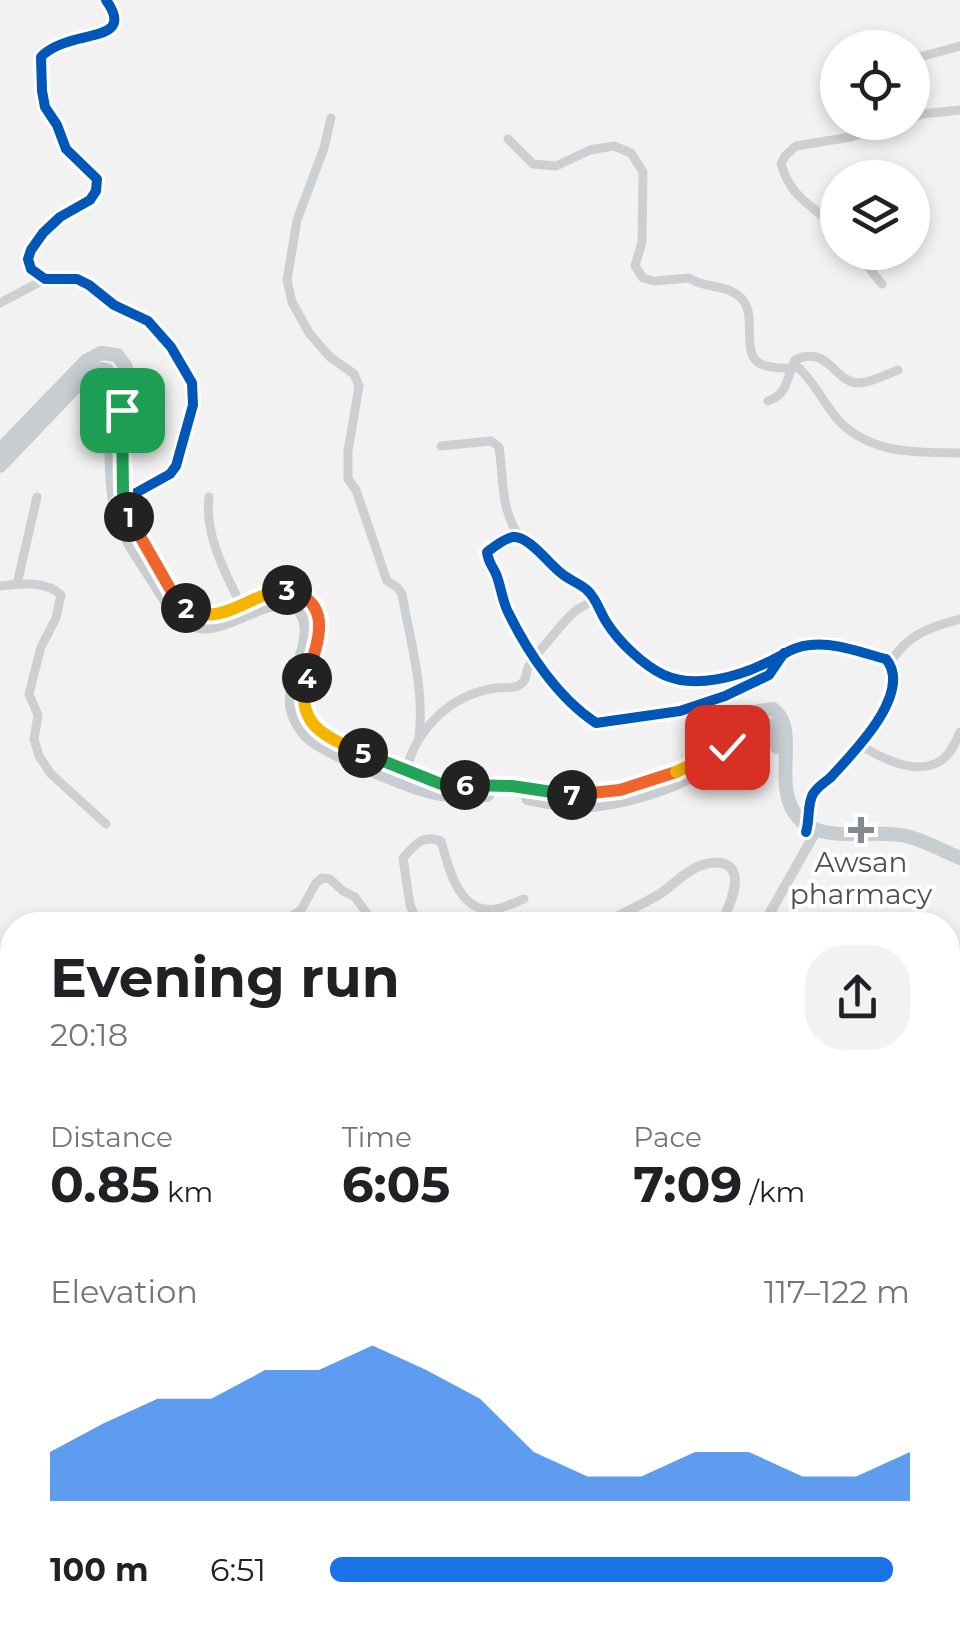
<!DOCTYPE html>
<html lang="en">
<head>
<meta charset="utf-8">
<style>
	body { margin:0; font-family:Montserrat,sans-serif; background:#f2f2f2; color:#202124; height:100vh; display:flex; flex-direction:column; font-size:38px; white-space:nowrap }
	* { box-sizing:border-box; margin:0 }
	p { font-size:32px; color:#757577 }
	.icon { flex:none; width:55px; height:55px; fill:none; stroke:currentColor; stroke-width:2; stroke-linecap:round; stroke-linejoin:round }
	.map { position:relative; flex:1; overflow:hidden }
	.drawer { position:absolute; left:0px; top:912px; width:960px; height:718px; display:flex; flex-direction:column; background:#fff; border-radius:40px 40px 0 0; box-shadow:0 5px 15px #0003 }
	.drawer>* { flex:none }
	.controls { position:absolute; left:820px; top:30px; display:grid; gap:20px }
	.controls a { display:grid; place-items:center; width:110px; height:110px; border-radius:50%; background:#fff; box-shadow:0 5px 15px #0003; font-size:50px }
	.pin { position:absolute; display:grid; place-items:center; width:85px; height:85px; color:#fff; margin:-42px; border-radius:20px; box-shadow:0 5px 15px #0006 }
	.km { position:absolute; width:50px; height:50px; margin:-25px; border-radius:50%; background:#222; color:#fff; font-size:28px; line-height:50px; text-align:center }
	.round { display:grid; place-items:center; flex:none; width:105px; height:105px; border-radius:40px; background:#f2f2f2 }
	.head { display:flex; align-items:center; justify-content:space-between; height:170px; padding:0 50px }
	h1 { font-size:55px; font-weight:700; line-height:75px }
	.stats { display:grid; grid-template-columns:repeat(3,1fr); gap:15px; height:170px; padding:10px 50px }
	.stats div { display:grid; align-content:center }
	.stats b { font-size:50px; font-weight:700 }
	.stats small { font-size:28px; font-weight:400 }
	.stats p { font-size:28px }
	.chart { height:280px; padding:20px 50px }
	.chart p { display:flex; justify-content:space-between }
	.chart svg { width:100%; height:180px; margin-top:10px; fill:#1a73e8; opacity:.7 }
	ul { padding:0 50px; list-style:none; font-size:32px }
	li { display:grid; grid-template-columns:160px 120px 1fr; align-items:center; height:75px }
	li i { height:25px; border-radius:12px; background:#1a73e8 }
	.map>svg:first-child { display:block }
</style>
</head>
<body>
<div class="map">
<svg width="960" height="1628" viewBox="0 0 960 1628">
	<rect width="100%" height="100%" fill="#f2f2f2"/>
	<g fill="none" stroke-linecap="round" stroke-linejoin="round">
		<g stroke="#cdd0d3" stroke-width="9">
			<path d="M106 0C129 32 100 33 78 39 66 42 49 48 41 57L42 91 45 107 57 125 66 149 97 179 96 191 90 200 60 217 43 233 31 250 28 259 31 269 45 279H77L89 285 114 305 148 321 171 347 192 383 193 405 176 466 170 474 123 501"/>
			<polyline points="912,59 960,46"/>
			<path d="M331 118 324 148 297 220 287 280 292 302 309 333 330 357 354 374 359 386 348 451V479L356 490 387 581 397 587 402 594C410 641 425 689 419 737"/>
			<polyline points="912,118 922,114 960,110"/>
			<path d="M508 139 533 164 556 166 590 150 614 146 631 153 643 172 642 242 635 266 643 278 654 281 689 278C705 289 725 283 741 298 760 316 736 360 767 366 777 369 789 368 799 368 817 385 827 410 842 424 876 455 917 452 960 453"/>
			<path d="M838 231C815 204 793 203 781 164L785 156 796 146 851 137 900 122"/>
			<polyline points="856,252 882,284"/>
			<polyline points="0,303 45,279"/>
			<path d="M768 401C789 394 786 377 795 360 829 344 834 383 859 383 871 383 887 374 898 370"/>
			<path d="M441 446 491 441 499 447C504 479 500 509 519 536"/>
			<path d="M209 497C204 533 225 573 241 605"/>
			<polyline points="17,584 37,497"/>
			<path d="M0 586C21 584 44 580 61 595L56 618 41 647 29 694 38 715 34 739 39 756 51 774 106 824"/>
			<path d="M784 653 769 675 725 696 680 711 596 723C558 698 528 653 508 612 502 600 501 586 496 574 492 565 488 562 487 552 494 547 505 538 513 537 528 535 550 565 561 573 569 580 579 583 587 590 597 599 600 613 607 623 619 642 643 665 664 675 695 689 738 677 768 662 782 656 794 646 810 645 835 642 862 653 886 659 914 692 850 760 826 782 821 786 818 787 814 792 807 801 810 818 807 829"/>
			<path d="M890 663C907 635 929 627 960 619"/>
			<path d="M860 745C881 758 919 778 943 759 951 753 956 741 960 732"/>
			<path d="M405 775C414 731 449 695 495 688 504 687 518 690 524 681 527 676 526 670 529 666 532 659 568 617 574 612 580 607 588 604 595 600"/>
			<polyline points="278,925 301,910 316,883 322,878 330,879 343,891 355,897 375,925"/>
			<path d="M419 925 410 905 403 858C415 845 422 834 441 841 449 869 460 919 500 908 508 906 516 902 524 899"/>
			<polyline points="0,1254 12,1248"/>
			<polyline points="948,1303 960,1285"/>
			<polyline points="948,1365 960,1367"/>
			<polyline points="948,1441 960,1440"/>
			<polyline points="948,1521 960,1527"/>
			<polyline points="948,1575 960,1566"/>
			<polyline points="847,1618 867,1626 878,1628"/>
			<polyline points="944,1618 952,1628"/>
			<polyline points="519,1628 521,1618"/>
			<polyline points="891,1628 892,1624 910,1618"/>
		</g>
		<g stroke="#cdd0d3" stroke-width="10">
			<path d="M601 925C620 915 639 906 658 895 670 888 678 878 690 871 703 862 733 855 735 879 736 894 726 910 722 925"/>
			<polyline points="763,925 814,835"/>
			<polyline points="0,1409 12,1402"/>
		</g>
		<g stroke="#c8cdd1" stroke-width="14">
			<path d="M0 450 86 361 101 353 117 355 126 367C124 408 114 479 129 517 140 545 160 572 176 599 223 647 260 569 302 594 352 625 275 689 316 727 336 744 414 778 441 784 465 789 492 784 517 787 537 790 558 796 577 796 620 796 664 778 701 760 710 756 721 752 728 746 740 736 747 721 758 711L773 709C803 730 766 793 804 823 829 843 879 828 910 837 927 842 944 851 960 858"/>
			<path d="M0 466 87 375 102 369 107 370 113 382C112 420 108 484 119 519 127 542 144 564 157 585 168 602 177 621 199 626 228 632 277 587 299 609 321 632 289 675 292 704 293 715 300 729 309 737 327 753 416 791 441 794 456 796 472 795 487 795"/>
			<polyline points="724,759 765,725 770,725 774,730 777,747"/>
			<path d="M528 798C545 801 565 807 582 806 621 803 662 791 695 774"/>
		</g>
		<g stroke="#fff" stroke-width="16">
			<g id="cycleway">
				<path d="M106 0C129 32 100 33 78 39 66 42 49 48 41 57L42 91 45 107 57 125 66 149 97 179 96 191 90 200 60 217 43 233 31 250 28 259 31 269 45 279H77L89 285 114 305 148 321 171 347 192 383 193 405 176 466 170 474 116 504"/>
				<path d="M784 653 769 675 725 696 680 711 596 723C558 698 528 653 508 612 502 600 501 586 496 574 492 565 488 562 487 552 494 547 505 538 513 537 528 535 550 565 561 573 569 580 579 583 587 590 597 599 600 613 607 623 619 642 643 665 664 675 695 689 738 677 768 662 782 656 794 646 810 645 835 642 862 653 886 659 914 693 852 754 830 778 824 783 817 787 813 794 807 804 810 820 806 832"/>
			</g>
		</g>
		<use href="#cycleway" stroke="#0057b8" stroke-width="10"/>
	</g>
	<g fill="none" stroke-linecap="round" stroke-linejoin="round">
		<g stroke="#fff" stroke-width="20">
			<polyline id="split-1" points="122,410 123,492 129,517"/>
		</g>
		<g stroke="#fff" stroke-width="20">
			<polyline id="split-2" points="129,517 176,599 186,608"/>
		</g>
		<g stroke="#fff" stroke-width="20">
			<path id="split-3" d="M186 608C222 629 250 592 287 590"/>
		</g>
		<g stroke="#fff" stroke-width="20">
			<path id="split-4" d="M287 590C336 602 317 643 307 678"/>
		</g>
		<g stroke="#fff" stroke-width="20">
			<path id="split-5" d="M307 678C294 725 326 737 363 753"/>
		</g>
		<g stroke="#fff" stroke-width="20">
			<polyline id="split-6" points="363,753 441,784 465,785"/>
		</g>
		<g stroke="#fff" stroke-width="20">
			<polyline id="split-7" points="465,785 512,786 572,795"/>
		</g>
		<g stroke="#fff" stroke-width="20">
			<polyline id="split-8" points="572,795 620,790 676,772"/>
		</g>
		<g stroke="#fff" stroke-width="20">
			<polyline id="split-9" points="676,772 727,747"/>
		</g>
		<use href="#split-1" stroke="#22a559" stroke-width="12"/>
		<use href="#split-2" stroke="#f0652b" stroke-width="12"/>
		<use href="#split-3" stroke="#f5b400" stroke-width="12"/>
		<use href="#split-4" stroke="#f0652b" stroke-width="12"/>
		<use href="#split-5" stroke="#f5b400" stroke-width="12"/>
		<use href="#split-6" stroke="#22a559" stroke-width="12"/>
		<use href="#split-7" stroke="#22a559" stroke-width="12"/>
		<use href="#split-8" stroke="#f0652b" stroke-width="12"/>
		<use href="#split-9" stroke="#f5b400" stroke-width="12"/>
	</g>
	<path fill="#838a93" stroke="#fff" stroke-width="4" d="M856 815h10v10h10v10h-10v10h-10v-10h-10v-10h10z"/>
	<g text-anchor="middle" stroke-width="8" stroke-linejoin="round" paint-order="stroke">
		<g font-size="28" fill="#475260" stroke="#fff">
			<text x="861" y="872">Awsan<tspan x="861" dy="32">pharmacy</tspan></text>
		</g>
	</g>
</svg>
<div class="controls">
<a><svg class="icon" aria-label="locate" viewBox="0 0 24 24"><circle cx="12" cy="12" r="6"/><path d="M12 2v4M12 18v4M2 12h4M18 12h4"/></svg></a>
<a><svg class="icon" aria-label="layers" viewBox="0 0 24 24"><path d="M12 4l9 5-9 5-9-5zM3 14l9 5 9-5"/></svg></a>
</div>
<div class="pin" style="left:122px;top:410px;background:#1e9e55"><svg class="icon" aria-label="arrive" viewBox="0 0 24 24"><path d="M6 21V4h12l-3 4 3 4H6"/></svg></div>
<div class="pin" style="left:727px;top:747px;background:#d93025"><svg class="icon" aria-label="check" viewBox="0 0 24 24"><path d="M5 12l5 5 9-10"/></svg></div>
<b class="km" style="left:129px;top:517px">1</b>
<b class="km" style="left:186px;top:608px">2</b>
<b class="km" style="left:287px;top:590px">3</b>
<b class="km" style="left:307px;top:678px">4</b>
<b class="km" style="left:363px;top:753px">5</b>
<b class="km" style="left:465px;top:785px">6</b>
<b class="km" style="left:572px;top:795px">7</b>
<section class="drawer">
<div class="head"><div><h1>Evening run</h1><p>20:18</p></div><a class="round"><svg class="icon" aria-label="share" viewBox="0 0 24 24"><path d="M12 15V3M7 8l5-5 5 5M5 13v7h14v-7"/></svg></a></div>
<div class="stats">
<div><p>Distance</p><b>0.85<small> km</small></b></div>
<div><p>Time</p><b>6:05</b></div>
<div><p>Pace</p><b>7:09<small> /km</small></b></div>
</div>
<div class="chart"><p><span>Elevation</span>117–122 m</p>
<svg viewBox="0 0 160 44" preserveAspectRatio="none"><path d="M0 44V32L10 25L20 19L30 19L40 12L50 12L60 6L70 12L80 19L90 32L100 38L110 38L120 32L130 32L140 38L150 38L160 32V44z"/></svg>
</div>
<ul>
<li><b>100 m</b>6:51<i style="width:97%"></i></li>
</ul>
</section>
</div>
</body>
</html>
